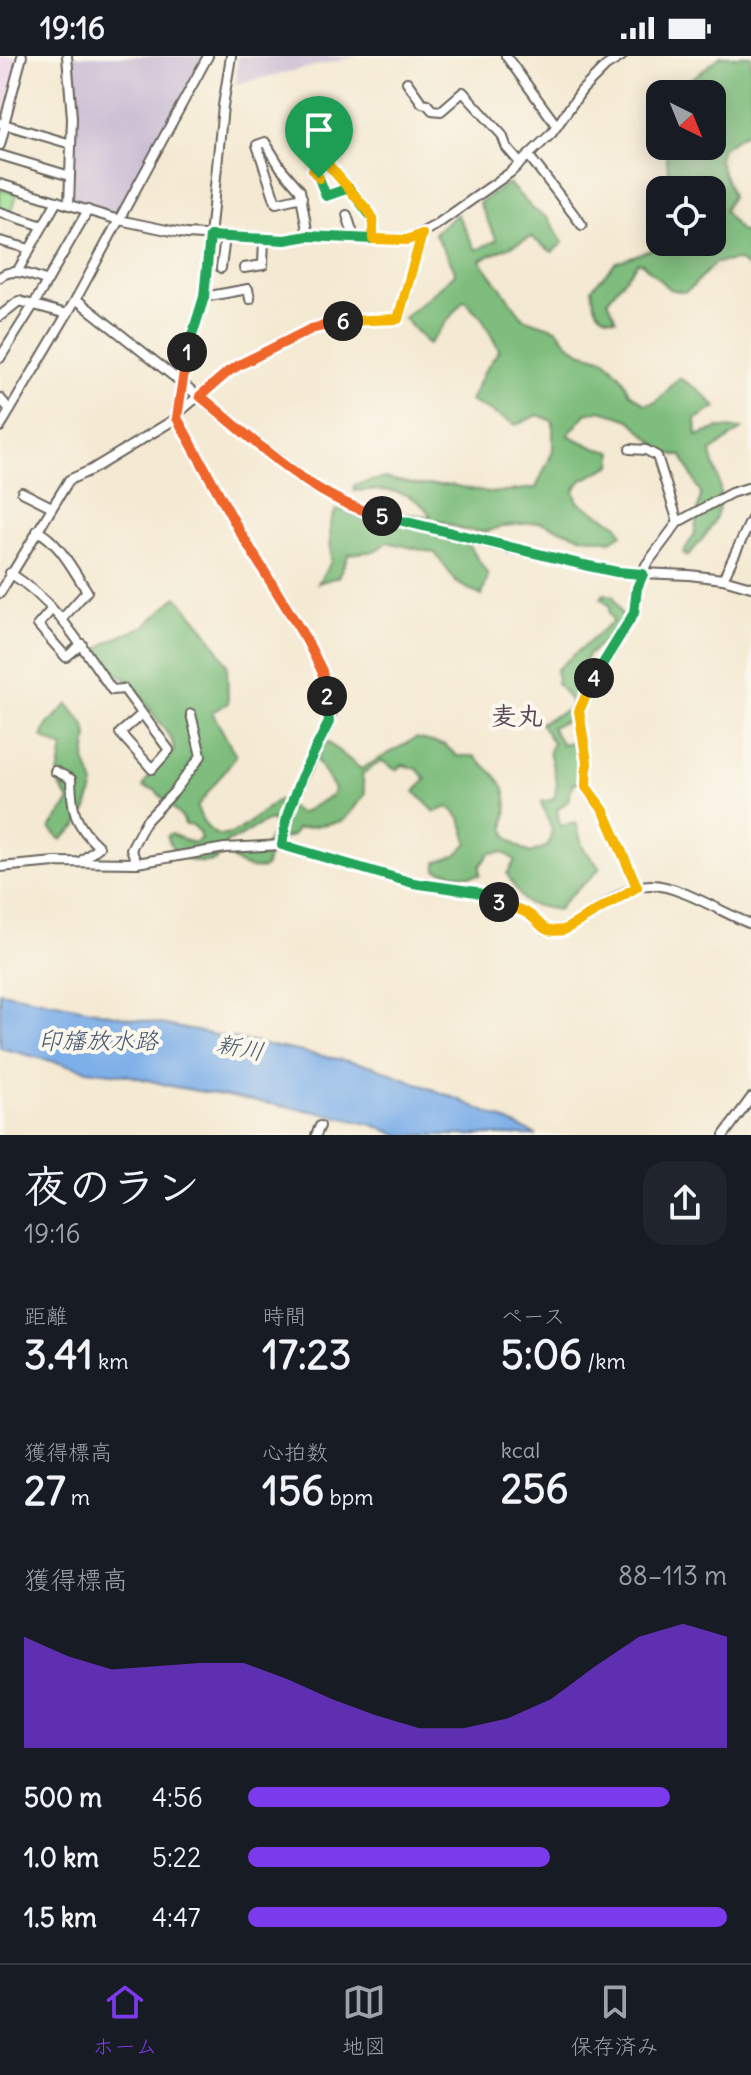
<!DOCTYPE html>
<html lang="ja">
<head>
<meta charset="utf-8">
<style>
	body { margin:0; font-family:Delius,"Klee One",sans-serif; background:#20242c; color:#f1f3f6; height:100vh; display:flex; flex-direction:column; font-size:30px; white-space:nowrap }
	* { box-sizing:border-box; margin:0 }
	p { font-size:26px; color:#9ea1a6 }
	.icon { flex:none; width:44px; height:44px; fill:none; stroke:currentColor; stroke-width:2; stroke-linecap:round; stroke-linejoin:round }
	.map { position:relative; height:1079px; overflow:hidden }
	.drawer { display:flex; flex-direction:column; background:#171b24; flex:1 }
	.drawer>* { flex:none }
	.needle { width:52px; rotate:137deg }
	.tools { position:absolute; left:646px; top:24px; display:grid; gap:16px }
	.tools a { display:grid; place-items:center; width:80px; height:80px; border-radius:16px; background:#171b24; box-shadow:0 4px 20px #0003; font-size:40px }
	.pin { position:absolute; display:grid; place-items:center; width:68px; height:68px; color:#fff; margin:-82px -34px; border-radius:50% 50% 50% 0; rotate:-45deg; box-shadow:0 0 8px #0007 }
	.pin .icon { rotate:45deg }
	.km { position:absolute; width:40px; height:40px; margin:-20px; border-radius:50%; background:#222; color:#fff; font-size:22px; line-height:40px; text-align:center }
	.round { display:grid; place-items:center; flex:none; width:84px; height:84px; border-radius:24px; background:#20242c }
	.head { display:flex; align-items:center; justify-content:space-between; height:136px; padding:0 24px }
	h1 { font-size:44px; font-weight:700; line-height:60px }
	.stats { display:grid; grid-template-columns:repeat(3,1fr); gap:12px; height:136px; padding:8px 24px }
	.stats div { display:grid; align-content:center }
	.stats b { font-size:40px; font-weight:700 }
	.stats small { font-size:22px; font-weight:400 }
	.stats p { font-size:22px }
	.chart { height:224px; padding:16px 24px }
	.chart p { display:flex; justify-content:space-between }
	.chart svg { width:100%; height:144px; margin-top:8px; fill:#7c3aed; opacity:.7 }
	ul { padding:0 24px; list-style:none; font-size:26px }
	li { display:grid; grid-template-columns:128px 96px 1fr; align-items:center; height:60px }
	li i { height:20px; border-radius:10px; background:#7c3aed }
	.status { display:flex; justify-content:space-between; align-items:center; height:56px; padding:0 40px; background:#171b24; direction:ltr }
	.status svg { height:22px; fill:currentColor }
	.tabs { display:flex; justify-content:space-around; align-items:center; height:112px; border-top:2px solid #363941; background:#171b24; font-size:22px; color:#9ea1a6 }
	.tabs a { display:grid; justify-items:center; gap:4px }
	.tabs .selected { color:#7c3aed }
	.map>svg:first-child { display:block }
</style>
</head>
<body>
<div class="status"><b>19:16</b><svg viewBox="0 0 49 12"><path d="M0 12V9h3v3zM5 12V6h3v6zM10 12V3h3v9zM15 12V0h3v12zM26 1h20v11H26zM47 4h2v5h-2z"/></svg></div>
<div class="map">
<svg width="751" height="1079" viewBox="0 0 751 1079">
	<rect width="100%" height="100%" fill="#fbf7ec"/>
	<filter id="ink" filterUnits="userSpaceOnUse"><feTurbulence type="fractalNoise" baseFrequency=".0125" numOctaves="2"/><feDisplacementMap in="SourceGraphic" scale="16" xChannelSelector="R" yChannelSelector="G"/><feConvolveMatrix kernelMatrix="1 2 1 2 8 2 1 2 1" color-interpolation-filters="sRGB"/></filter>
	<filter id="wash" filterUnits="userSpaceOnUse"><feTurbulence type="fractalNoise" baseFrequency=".006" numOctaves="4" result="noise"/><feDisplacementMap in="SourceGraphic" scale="32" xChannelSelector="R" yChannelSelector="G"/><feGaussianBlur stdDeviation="1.8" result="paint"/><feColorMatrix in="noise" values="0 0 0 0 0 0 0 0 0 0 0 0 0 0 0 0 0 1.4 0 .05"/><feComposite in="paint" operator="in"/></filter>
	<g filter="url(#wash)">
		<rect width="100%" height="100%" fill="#f4e9d2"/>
		<polygon fill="#edd1e9" points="0,0 20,0 3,64 0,64"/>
		<g fill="#ccbfd4">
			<polygon points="69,0 205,0 118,158 73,145 75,19"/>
			<polygon points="238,0 359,0 236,28"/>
		</g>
		<polygon fill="#9ede93" stroke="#5d7d58" stroke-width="2" points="0,133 17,138 11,156 0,153"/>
		<g fill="#7ebd7d" stroke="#4d6c4c" stroke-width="2">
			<path d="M721 0H751V73L721 93 719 105 732 140 724 155 741 176H751V213L737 204 715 207 691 232 684 236 669 233 642 207 638 206 608 244 616 263C596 261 594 250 592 232L616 206 653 193 652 175 660 166V186H712V134H680L669 118 666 99 679 90H712V38H689L690 24Z"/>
			<path d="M508 127 534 154 548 162 563 187 552 196 531 181 480 204 523 262 557 273 567 286 580 296 605 303 622 321 630 337 645 348 656 346 679 322 698 333 716 351 696 363 697 380 718 372 742 373 711 396C713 409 720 422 720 434 722 463 706 479 688 500L683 497 694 479 701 438 682 400 665 397 630 364 601 354 586 358 568 379 595 392 613 396 612 409 582 424 574 434 578 446 618 469 622 478 611 485 579 480 540 466 504 470 485 476 463 474 436 463 467 486 488 519 482 540 457 527 435 497 387 486 375 495 349 498 338 521 318 527 331 506 330 467 336 454 431 460C414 433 384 432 354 435V429L384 422 418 429H452L489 437 536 432 553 395V365L538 359 516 369 470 345 482 319 499 294 482 262 464 244 428 289 404 262 455 218 454 212 434 177 457 158 476 194 497 184 479 147Z"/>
			<path d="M604 538 613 540 624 564 616 576 588 599 575 623 580 635 574 665H566L551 671 562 688 580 684V726L573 727 568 745 557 754 560 770 576 767 583 792 600 812C586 829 569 836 558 854 517 846 528 852 507 818L515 804 502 796 490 797 480 810V819L468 820 437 814 436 806 456 799 468 787C463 771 464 761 448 751L435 756 415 736 426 723 417 713 403 709 396 714 382 705 362 718 365 739 343 765 297 773 292 780 272 786 265 812C253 814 239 811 231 801L260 799C264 789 274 779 276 769L271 764C255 768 243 783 228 785L216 804C195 811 172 800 167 780L171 778 193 787 201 783 199 776 193 769H185L183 763 155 734 143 731 151 717 174 695 172 684 130 626 114 616 98 594 109 585 145 570 177 540 207 576 227 608 228 647 212 656 236 700 197 751C217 809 249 763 278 744L300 758 332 739 335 733 316 703 326 685 361 713 416 682 445 689 457 700H474C483 709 500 721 504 733 515 768 486 774 530 797L548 790 552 774 541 746 554 743 557 728 549 695 553 687 540 667 569 653 571 646 557 627 556 614 613 565 609 557 610 550 601 542Z"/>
			<polygon points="68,648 84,668 88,679 85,704 94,729 87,753 76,771 61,784 50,772 70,745 57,726 63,692 42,681 47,669"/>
		</g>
		<polygon fill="#7caee8" stroke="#4c6582" stroke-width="2" points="0,936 373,1010 460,1044 537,1079 398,1079 373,1069 317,1056 175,1031 127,1019 87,1014 0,992"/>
	</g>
	<g filter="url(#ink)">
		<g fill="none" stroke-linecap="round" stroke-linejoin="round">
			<g stroke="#68645c" stroke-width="12">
				<g id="minor">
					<polyline points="67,0 72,62 69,149"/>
					<path d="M231 0 223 50 204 241 184 308 177 362 240 476 315 599 322 615 331 658 329 666C313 707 286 743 282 789"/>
					<polyline points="506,0 557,70"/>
					<polyline points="407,26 422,47 427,48 432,54 441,55 463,36 502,79 507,92 520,107"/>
					<polyline points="0,67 71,88"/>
					<polyline points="4,68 22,0"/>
					<polyline points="0,89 5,70"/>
					<polyline points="0,99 70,120"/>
					<polyline points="529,100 582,169"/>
					<polyline points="0,128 119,164 186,178 285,184 308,180 407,184 436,169 511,116 552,77 582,34 606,10 622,0"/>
					<path d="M349 132 326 140 319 122 313 114 325 105C336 117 368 149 373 162 374 168 373 177 373 183"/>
					<polyline points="302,141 276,147 257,89 265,86 281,112 300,134 308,180"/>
					<polyline points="0,156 43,170"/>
					<polyline points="347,159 354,181"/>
					<polyline points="0,185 30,193"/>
					<polyline points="221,212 225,181"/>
					<polyline points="244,212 263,209 264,182"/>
					<polyline points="17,216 57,145"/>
					<path d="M0 221C14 210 32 220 48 225"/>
					<polyline points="204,241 248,233 250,243"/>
					<polyline points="76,243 313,431 360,455 508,492 617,516 689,519 723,523 751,531"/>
					<polyline points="0,260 19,245 67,258"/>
					<polyline points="0,302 34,248 88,154"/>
					<polyline points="0,342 10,354"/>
					<polyline points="177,358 229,315 311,273 348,264 398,263 422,178"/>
					<polyline points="0,371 76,243 208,0"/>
					<polyline points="630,393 646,394 657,400 678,466"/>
					<polyline points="22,436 52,451"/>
					<path d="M37 475C59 485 74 516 87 535L62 563"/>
					<path d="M10 517C56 546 82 591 112 634L124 633 169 694 152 713 120 677 142 658"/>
					<polyline points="723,523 751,464"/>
					<polyline points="0,537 69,424 91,414 177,362"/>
					<polyline points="52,553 38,569 66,601 82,588"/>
					<path d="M55 715 71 723C72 755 74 768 99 791L80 806"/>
					<polyline points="137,807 131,793 146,765 174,736 201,700 191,658"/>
					<path d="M0 811 55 806 137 807 225 792 282 789 413 827 476 836 525 856 545 874C585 879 612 828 652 829 678 829 725 858 751 868"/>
					<polyline points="637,831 604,755 586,731 587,706 579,655 581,647 634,557 637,532 646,509 678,466 731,437 751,431"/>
					<polyline points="316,1079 320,1070"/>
					<polyline points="724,1079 751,1042"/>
				</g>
			</g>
			<use href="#minor" stroke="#fff" stroke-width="8"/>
		</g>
	</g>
	<g fill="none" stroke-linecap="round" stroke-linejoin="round" filter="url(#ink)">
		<g stroke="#fff" stroke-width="16">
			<polyline id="split-1" points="187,296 204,241 210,180 285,184 308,180 373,183 373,163 349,132 326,140 319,122"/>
		</g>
		<g stroke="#fff" stroke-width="16">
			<polyline id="split-2" points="187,296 177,362 240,476 307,585 322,615 327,640"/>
		</g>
		<g stroke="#fff" stroke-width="16">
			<polyline id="split-3" points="327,640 329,666 301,722 287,760 282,789 413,827 476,836 499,846"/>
		</g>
		<g stroke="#fff" stroke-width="16">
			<path id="split-4" d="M499 846C509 850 522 853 530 859 545 871 542 877 564 874L637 831 604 755 586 731 587 706 579 655 594 622"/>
		</g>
		<g stroke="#fff" stroke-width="16">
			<polyline id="split-5" points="382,460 584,509 617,516 643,518 637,532 634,557 594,622"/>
		</g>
		<g stroke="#fff" stroke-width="16">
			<path id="split-6" d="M343 265 311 273 241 308 229 315 200 340C256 385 310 442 382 460"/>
		</g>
		<g stroke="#fff" stroke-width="16">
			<polyline id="split-7" points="319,122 313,114 325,105 369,156 373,163 373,183 407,184 422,178 398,263 343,265"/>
		</g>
		<use href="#split-1" stroke="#22a559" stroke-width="10"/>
		<use href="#split-2" stroke="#f0652b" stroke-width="10"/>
		<use href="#split-3" stroke="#22a559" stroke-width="10"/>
		<use href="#split-4" stroke="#f5b400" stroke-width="10"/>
		<use href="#split-5" stroke="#22a559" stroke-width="10"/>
		<use href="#split-6" stroke="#f0652b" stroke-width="10"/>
		<use href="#split-7" stroke="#f5b400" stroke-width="10"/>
	</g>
	<g text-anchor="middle" stroke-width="8" stroke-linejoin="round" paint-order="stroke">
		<g font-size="24" font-style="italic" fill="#42566e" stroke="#fbf7ec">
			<text x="98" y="993">印旛放水路</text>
			<text transform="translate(240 992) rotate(11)" y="8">新川</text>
		</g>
		<g font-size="26" font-weight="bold" fill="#594755" stroke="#fbf7ec">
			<text x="517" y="669">麦丸</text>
		</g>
	</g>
</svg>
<div class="tools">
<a><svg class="needle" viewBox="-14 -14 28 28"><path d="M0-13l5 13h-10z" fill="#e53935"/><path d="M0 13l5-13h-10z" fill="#9ea1a6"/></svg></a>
<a><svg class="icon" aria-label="locate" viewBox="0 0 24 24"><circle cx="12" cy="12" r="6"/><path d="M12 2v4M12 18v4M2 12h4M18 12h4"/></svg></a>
</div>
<div class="pin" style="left:319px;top:122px;background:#1e9e55"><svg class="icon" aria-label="arrive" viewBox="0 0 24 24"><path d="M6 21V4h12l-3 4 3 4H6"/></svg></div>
<b class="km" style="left:187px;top:296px">1</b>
<b class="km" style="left:327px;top:640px">2</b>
<b class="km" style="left:499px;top:846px">3</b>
<b class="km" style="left:594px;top:622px">4</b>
<b class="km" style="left:382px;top:460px">5</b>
<b class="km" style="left:343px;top:265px">6</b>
</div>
<section class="drawer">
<div class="head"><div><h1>夜のラン</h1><p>19:16</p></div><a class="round"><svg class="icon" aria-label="share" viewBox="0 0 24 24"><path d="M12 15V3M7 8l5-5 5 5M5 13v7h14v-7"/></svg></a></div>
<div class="stats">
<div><p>距離</p><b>3.41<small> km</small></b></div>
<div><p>時間</p><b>17:23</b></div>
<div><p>ペース</p><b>5:06<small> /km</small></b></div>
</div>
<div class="stats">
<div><p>獲得標高</p><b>27<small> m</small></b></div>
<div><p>心拍数</p><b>156<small> bpm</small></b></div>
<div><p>kcal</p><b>256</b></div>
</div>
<div class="chart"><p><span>獲得標高</span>88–113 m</p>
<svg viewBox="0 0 160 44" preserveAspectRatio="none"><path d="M0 44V10L10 16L20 20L30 19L40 18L50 18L60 23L70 29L80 34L90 38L100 38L110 35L120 29L130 19L140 10L150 6L160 10V44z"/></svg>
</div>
<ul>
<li><b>500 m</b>4:56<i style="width:88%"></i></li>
<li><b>1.0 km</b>5:22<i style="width:63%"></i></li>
<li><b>1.5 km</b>4:47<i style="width:100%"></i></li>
</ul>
</section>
<nav class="tabs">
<a class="selected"><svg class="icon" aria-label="home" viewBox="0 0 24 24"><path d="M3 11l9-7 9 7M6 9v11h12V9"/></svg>ホーム</a>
<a><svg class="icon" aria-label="map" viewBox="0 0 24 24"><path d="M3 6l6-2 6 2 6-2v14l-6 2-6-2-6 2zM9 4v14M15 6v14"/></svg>地図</a>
<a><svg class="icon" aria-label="saved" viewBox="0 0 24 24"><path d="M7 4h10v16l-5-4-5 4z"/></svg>保存済み</a>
</nav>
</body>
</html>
